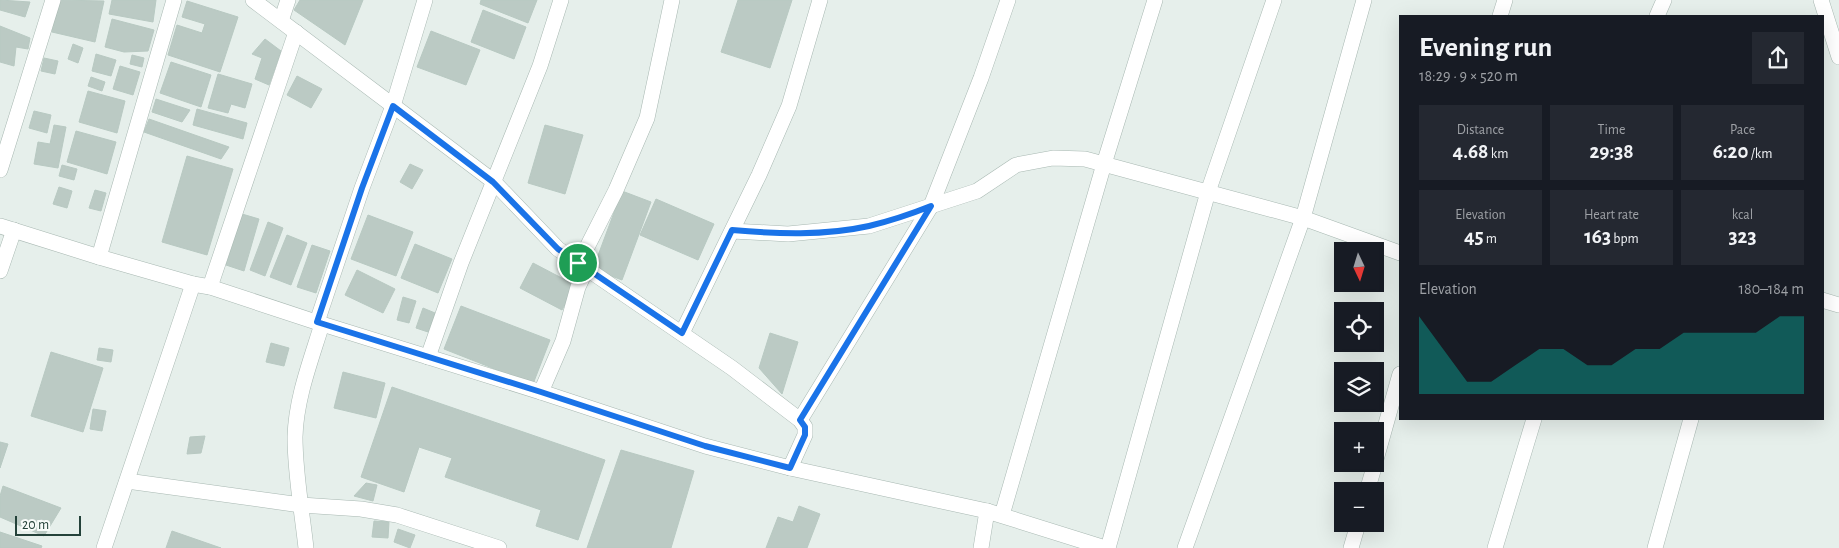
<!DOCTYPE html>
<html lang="en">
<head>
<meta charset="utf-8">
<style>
	body { margin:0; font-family:"Alegreya Sans",sans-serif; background:#242831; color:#f1f3f6; height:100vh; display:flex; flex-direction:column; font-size:19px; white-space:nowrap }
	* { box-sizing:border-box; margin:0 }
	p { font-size:16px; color:#9ea1a6 }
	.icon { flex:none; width:28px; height:28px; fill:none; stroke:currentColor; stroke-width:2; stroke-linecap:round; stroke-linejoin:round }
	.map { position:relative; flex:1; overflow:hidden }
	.side { position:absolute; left:1399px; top:15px; width:425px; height:405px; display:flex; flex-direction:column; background:#171b24; border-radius:0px; box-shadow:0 5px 20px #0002 }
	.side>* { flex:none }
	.needle { width:32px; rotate:176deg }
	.tools { position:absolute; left:1334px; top:242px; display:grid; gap:10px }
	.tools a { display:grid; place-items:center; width:50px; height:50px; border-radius:0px; background:#171b24; box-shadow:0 5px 20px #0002; font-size:25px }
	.scale { position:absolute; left:15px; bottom:12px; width:66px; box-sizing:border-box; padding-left:5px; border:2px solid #24423a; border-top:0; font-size:14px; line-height:18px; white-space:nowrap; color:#24423a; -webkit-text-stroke:4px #f7fbf9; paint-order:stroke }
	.pin { position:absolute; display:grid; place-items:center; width:42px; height:42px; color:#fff; margin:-21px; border:2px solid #fff; border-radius:50%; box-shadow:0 1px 5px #0007 }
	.round { display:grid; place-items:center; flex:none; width:52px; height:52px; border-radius:0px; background:#242831 }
	.overview { display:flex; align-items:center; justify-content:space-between; height:85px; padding:0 20px }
	h1 { font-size:28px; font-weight:700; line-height:38px }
	.metrics { display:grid; grid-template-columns:repeat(3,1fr); gap:8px; height:85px; padding:5px 20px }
	.metrics div { display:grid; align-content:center; border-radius:0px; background:#242831; text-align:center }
	.metrics b { font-size:21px; font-weight:700 }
	.metrics small { font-size:14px; font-weight:400 }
	.metrics p { font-size:14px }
	.chart { height:140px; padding:10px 20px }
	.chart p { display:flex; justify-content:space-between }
	.chart svg { width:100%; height:90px; margin-top:5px; fill:#0f766e; opacity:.7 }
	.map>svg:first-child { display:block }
</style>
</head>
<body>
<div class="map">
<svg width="1839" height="548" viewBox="0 0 1839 548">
	<rect width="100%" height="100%" fill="#e6efeb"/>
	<g fill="#bbcac4" stroke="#b8c9c2">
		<polygon points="0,0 30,2 25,17 0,10"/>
		<polygon points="59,0 104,1 95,42 52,32"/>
		<polygon points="112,0 156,0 153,22 109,14"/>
		<polygon points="300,0 363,0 345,45 294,10"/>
		<polygon points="481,0 537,0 528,23 480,4"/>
		<polygon points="738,0 792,0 770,68 721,52"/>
		<polygon points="187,1 238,17 220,72 168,55 177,25 202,33 205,24 182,17"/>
		<polygon points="483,10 526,27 514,59 471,42"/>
		<polygon points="112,19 154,30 148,51 124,52 105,47"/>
		<polygon points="0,26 30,38 28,49 16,47 14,66 0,62"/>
		<polygon points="431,31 480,50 466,85 417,67"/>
		<polygon points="265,39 281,51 269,85 255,79 262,58 252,54"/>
		<polygon points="73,44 83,48 78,63 68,59"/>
		<polygon points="96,54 116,60 111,76 92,71"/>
		<polygon points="132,55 144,58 142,67 130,64"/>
		<polygon points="44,58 58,61 55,74 41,71"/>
		<polygon points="171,62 211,75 201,107 160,93"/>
		<polygon points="120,66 140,72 133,95 113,89"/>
		<polygon points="218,74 252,84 245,108 231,104 228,113 208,108"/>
		<polygon points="297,76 322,89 311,108 287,95"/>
		<polygon points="91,77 105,82 102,91 88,86"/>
		<polygon points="88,91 125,101 117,133 79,122"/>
		<polygon points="156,99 190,110 182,122 152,112"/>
		<polygon points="197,109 247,123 243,139 193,125"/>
		<polygon points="34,111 51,115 47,133 29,128"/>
		<polygon points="149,119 229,147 221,159 144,132"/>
		<polygon points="54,125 66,127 58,168 34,164 38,142 50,144"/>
		<polygon points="545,125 583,135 565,194 528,183"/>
		<polygon points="76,131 116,142 107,174 67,162"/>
		<polygon points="187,156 233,169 207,255 162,242"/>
		<polygon points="410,164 423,170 412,189 400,182"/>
		<polygon points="62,165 77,169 74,180 59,176"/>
		<polygon points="59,187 72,191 67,208 53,204"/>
		<polygon points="95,190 106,193 101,211 89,208"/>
		<polygon points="622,191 651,202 622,280 593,269"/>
		<polygon points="656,199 714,224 698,260 640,235"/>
		<polygon points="242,214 259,219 244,271 226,265"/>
		<polygon points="368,215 413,232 396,276 351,259"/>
		<polygon points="268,222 283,228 265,276 250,270"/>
		<polygon points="287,235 307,243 291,285 270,277"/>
		<polygon points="415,244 452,259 438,293 401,278"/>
		<polygon points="312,245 330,251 316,293 297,287"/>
		<polygon points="533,263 575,285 562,310 520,288"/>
		<polygon points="357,270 395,289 383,313 345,295"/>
		<polygon points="403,297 416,301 409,323 397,320"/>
		<polygon points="461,306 550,340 533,384 444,349"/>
		<polygon points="423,308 435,313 428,332 416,328"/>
		<polygon points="770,333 798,342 782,394 759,368"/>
		<polygon points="271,343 289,348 284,366 266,362"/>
		<polygon points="99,348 113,350 111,362 97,360"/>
		<polygon points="51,352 103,368 83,432 31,416"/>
		<polygon points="343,372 385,383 376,418 334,408"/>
		<polygon points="392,387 605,460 578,540 536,526 541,510 445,477 452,458 419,447 404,492 361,477"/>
		<polygon points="93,409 106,411 102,431 90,429"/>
		<polygon points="205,436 201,453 187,454 190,437"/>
		<polygon points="0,442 8,444 0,468"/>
		<polygon points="621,450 694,471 671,548 587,548"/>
		<polygon points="366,483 377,485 373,501 354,496"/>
		<polygon points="3,486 61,508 44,536 0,517 0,496"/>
		<polygon points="799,506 820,514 807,548 766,548 778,517 793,522"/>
		<polygon points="374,521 389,522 388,538 372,537"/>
		<polygon points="398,529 415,535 410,548 394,542"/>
		<polygon points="172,531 221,548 166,548"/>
		<polygon points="0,532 42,546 41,548 0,548"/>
	</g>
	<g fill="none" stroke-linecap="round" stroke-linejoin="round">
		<g stroke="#a8b8b2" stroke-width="16">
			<g id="minor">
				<polyline points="253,0 493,181 558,249 732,368 800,420 805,427 805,435 790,468"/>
				<polyline points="1821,0 1839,57"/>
				<polyline points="1500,16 1505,0"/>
				<polyline points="1657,16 1664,0"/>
				<polyline points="281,21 288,0"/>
				<polyline points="0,170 53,0"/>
				<polyline points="0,226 99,257 193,284 210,287 322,324 541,392 705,446 790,468 987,511 1105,548"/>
				<polyline points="732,231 788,234 869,226 977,191 1016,165 1053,158 1085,159 1303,218 1400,253"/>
				<polyline points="99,257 174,0"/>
				<polyline points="579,263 616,190 647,118 672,0"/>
				<polyline points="0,271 14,230"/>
				<polyline points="210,287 296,32"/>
				<polyline points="1822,300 1839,305"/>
				<polyline points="317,322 362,188 393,106 425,0"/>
				<polyline points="682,333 759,175 789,106 820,0"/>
				<polyline points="428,357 461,263 540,66 561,0"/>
				<polyline points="541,392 563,341 578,287 587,268"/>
				<polyline points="800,420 931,206 981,78 1008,0"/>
				<polyline points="1375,463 1400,374"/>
				<polyline points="127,481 301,505 361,509 397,515 499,548"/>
				<polyline points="1367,491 1375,464"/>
				<polyline points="1002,515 1104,164 1155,0"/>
				<polyline points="104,548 193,284"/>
				<path d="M306 548C302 511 295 474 295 437 296 398 311 360 322 324"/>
				<polyline points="981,548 987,511"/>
				<polyline points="1108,548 1208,192 1274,0"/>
				<polyline points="1185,548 1303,218 1364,0"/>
				<polyline points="1351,548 1358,524"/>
				<polyline points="1495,548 1534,419"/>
				<polyline points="1655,548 1691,419"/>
			</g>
		</g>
		<use href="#minor" stroke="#fff" stroke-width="15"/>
	</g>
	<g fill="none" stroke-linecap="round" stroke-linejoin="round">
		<g stroke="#fff" stroke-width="10">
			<path id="route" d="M393 106 493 182 558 249 682 333 732 230C777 234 824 236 869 226 890 221 911 214 931 206L800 420 805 427V435L790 468 705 446 541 392 317 322 362 188Z"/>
		</g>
		<use href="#route" stroke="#1a73e8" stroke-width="6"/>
	</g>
</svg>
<div class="tools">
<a><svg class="needle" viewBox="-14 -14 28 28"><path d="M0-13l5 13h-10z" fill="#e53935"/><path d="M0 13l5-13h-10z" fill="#9ea1a6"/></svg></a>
<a><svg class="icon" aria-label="locate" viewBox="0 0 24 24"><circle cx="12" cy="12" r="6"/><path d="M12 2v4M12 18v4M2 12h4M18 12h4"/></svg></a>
<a><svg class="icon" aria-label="layers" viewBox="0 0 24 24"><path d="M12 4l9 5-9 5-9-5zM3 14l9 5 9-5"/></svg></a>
<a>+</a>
<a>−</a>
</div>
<div class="scale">20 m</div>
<div class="pin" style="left:578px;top:263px;background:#1e9e55"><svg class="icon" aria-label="arrive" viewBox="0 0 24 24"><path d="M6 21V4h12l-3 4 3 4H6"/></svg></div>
<section class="side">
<div class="overview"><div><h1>Evening run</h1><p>18:29 · 9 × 520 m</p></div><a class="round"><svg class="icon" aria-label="share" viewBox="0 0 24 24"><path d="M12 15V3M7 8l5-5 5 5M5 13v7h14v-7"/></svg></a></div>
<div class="metrics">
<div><p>Distance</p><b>4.68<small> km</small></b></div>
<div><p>Time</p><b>29:38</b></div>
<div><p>Pace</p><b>6:20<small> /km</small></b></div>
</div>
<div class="metrics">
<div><p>Elevation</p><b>45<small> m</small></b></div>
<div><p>Heart rate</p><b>163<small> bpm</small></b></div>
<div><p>kcal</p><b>323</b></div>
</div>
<div class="chart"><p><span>Elevation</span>180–184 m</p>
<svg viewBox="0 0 160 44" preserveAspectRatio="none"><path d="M0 44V6L10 22L20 38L30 38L40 30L50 22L60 22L70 30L80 30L90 22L100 22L110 14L120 14L130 14L140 14L150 6L160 6V44z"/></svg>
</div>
</section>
</div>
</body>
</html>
